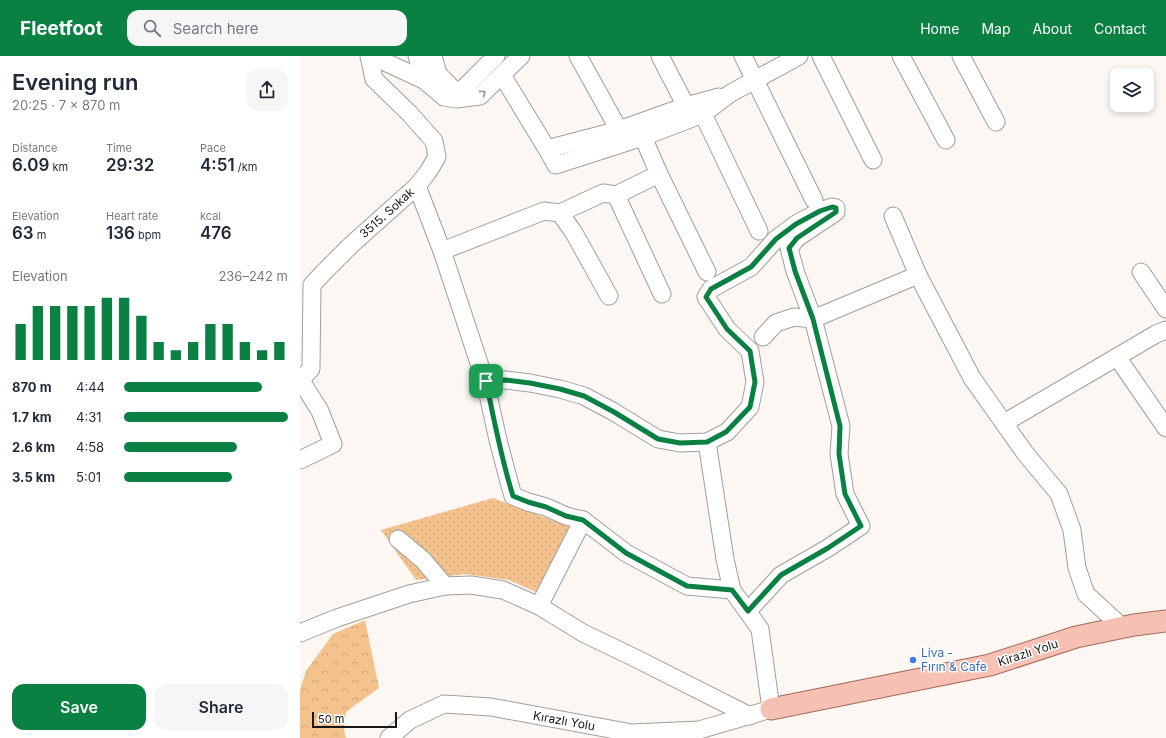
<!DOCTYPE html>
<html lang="en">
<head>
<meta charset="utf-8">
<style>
	body { margin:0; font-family:Inter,sans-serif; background:#f6f6f7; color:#1f2937; height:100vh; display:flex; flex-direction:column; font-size:15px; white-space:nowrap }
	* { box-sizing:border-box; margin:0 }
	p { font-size:13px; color:#747a83 }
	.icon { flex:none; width:22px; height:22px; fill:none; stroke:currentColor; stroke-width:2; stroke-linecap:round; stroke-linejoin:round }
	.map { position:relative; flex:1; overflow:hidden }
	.side { display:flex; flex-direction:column; background:#fff; width:300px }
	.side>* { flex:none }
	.buttons { position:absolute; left:810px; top:12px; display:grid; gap:8px }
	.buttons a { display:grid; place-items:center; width:44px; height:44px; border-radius:8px; background:#fff; box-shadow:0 2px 6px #0003; font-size:20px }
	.scale { position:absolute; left:12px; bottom:10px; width:85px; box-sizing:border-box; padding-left:4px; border:2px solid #181715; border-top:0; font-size:11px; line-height:14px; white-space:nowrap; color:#181715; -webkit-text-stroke:3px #fff; paint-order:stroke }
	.pin { position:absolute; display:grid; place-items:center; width:34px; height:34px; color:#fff; margin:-17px; border-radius:8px; box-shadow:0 2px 6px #0006 }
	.round { display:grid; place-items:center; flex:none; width:42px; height:42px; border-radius:12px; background:#f6f6f7 }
	.head { display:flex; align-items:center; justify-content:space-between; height:68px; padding:0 12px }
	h1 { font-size:22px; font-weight:600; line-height:30px }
	.figures { display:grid; grid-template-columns:repeat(3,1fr); gap:6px; height:68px; padding:4px 12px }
	.figures div { display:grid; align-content:center }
	.figures b { font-size:17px; font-weight:600 }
	.figures small { font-size:11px; font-weight:400 }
	.figures p { font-size:11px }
	.chart { height:112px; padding:8px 12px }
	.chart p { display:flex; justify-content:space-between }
	.chart svg { width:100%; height:72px; margin-top:4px; stroke:#0b8043; stroke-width:6 }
	.cta { display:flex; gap:8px; margin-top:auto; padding:8px 12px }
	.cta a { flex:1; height:46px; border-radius:12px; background:#0b8043; color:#fff; font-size:16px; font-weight:600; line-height:46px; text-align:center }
	.cta a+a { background:#f6f6f7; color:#1f2937 }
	ul { padding:0 12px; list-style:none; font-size:13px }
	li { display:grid; grid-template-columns:64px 48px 1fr; align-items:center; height:30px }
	li i { height:10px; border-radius:5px; background:#0b8043 }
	header { display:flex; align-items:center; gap:24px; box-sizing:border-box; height:56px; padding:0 20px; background:#0b8043; color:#fff }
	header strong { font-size:19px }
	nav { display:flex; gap:22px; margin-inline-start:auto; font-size:14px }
	.search { width:280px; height:36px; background:#f6f6f7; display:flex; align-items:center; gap:10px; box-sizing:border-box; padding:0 14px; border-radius:12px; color:#747a83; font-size:15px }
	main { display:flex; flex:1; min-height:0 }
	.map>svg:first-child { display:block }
</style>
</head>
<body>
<header>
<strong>Fleetfoot</strong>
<div class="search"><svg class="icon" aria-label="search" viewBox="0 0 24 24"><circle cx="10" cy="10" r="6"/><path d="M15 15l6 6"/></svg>Search here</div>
<nav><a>Home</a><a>Map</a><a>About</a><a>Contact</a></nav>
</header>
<main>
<section class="side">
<div class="head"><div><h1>Evening run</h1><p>20:25 · 7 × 870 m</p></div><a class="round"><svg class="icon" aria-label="share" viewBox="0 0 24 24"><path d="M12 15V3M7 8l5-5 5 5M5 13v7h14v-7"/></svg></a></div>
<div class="figures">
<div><p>Distance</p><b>6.09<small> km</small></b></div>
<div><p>Time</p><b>29:32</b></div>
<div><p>Pace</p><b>4:51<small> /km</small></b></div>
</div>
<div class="figures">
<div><p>Elevation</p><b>63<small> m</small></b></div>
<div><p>Heart rate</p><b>136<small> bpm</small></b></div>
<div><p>kcal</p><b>476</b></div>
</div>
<div class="chart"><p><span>Elevation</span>236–242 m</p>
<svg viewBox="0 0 160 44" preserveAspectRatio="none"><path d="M5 44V22M15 44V11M25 44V11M35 44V11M45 44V11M55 44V6M65 44V6M75 44V17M85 44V33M95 44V38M105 44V33M115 44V22M125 44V22M135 44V33M145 44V38M155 44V33"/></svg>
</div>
<ul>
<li><b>870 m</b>4:44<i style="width:84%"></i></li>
<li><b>1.7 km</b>4:31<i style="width:100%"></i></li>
<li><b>2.6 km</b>4:58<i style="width:69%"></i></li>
<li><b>3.5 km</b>5:01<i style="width:66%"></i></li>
</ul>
<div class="cta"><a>Save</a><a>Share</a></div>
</section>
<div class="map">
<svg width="866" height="682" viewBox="0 0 866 682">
	<defs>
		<pattern id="grass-dots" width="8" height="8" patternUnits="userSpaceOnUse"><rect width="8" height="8" fill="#f4c28d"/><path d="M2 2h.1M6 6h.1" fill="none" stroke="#d0a679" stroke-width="1.8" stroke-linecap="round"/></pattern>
		<pattern id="forest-crowns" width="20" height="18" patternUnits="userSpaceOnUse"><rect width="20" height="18" fill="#f4c28d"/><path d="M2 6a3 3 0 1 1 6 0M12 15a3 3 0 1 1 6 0" fill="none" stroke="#d0a679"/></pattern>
	</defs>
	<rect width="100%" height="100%" fill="#fcf7f2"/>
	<polygon fill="url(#grass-dots)" points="193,442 270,471 238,537 209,524 165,518 116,524 81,474"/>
	<polygon fill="url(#forest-crowns)" points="65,564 79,632 46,656 44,674 46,682 0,682 0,634 6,615 33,578"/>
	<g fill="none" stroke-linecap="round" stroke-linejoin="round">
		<g stroke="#a29e99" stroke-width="19">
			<g id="minor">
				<polyline points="72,0 124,24 144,41 156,43 180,40 221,0"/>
				<polyline points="117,0 124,24"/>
				<polyline points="133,0 138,18 158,38 196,0"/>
				<polyline points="278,0 319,74"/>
				<polyline points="360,0 386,50"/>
				<polyline points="443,0 514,144"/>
				<polyline points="521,0 573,104"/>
				<polyline points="601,0 646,84"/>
				<polyline points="661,0 696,66"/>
				<polyline points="202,19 247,93 256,109 343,81 403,58 431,37 499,0"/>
				<polyline points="403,58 459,175"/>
				<polyline points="343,81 359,118 407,216"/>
				<polyline points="247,93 319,74 386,50 419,41"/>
				<polyline points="316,139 362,238"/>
				<polyline points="260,157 303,137 316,139 359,118"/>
				<polyline points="260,157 274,177 309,240"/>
				<polyline points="593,160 618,219 672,322 725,397 759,438 772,474 777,512 786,538 822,571"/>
				<polyline points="142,195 244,155 260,157"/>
				<polyline points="841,216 866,253"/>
				<polyline points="463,281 476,267 494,261 513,263 618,219"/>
				<polyline points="817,301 866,372"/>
				<polyline points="0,323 20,355 33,388 0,404"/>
				<polyline points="1,323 11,313 12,229 24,216 51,189 117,130 128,116 137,101 134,85 109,57 74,23 69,0"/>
				<polyline points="185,325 206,324 230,327 260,333 284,340 314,356 358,383 380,387 407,386 427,376 450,351 455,326 450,295 427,273 406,241 411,233 451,211 476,183 496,168 520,155 532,151 536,152 536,156 497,182 489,192 495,215 513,263 541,370 539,398 545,438 561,470 528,492 481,519 448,555"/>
				<polyline points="704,367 817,301 856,278 866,274"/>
				<polyline points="407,386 425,503 432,534"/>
				<polyline points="98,483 123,504 145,530"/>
				<polyline points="239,550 283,464"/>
				<polyline points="0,577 37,562 109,538 145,530 171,529 203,534 239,550 283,577 335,602 450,660"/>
				<polyline points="89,682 110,664 144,648 191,651 332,677 399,674 471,653 460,573 432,534 387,530 326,497 283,464 266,460 246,451 228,446 213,440 208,422 198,384 185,325 142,195 117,130"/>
			</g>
		</g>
		<g stroke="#a46a5b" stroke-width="23">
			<polyline id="major" points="471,653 690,609 776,581 834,569 866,565"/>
		</g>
		<use href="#minor" stroke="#fff" stroke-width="17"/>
		<use href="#major" stroke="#f6c1b3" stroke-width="21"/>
	</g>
	<defs><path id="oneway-chevron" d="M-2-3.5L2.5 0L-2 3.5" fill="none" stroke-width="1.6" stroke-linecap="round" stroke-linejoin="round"/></defs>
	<use stroke="#979796" href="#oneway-chevron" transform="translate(183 37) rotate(-37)"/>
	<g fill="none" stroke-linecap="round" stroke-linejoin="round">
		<g stroke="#fff" stroke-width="8">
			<path id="route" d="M532 151 536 152V156L497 182 489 192 495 215 513 263 540 370 539 398 545 438 561 470 528 492 481 519 448 555 432 534 387 530 326 497 283 464 266 460 246 451 228 446 213 440C201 402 194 364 186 325L206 324 230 327 260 333 284 340 314 356 358 383 380 387 407 386 426 376 450 351 455 326 450 295 427 273 406 241 411 233 451 211 476 183 496 168 520 155Z"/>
		</g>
		<use href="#route" stroke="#0b8043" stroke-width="5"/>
	</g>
	<circle fill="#3f7fe0" stroke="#fff" stroke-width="1.5" cx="613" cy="604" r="4"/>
	<g text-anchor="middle" stroke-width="3" stroke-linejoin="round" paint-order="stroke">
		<g font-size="12" fill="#181715" stroke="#fff">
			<text transform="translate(87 157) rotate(-42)" y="4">3515. Sokak</text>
			<text transform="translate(728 597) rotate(-18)" y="4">Kirazlı Yolu</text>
			<text transform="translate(264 665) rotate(10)" y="4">Kırazlı Yolu</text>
		</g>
		<g font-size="12" fill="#366cbe" stroke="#fff" text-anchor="start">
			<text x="621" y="601">Liva -<tspan x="621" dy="14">Fırın &amp; Cafe</tspan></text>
		</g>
	</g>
</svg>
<div class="buttons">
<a><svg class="icon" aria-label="layers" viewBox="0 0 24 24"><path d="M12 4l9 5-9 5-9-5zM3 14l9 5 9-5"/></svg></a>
</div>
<div class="scale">50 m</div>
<div class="pin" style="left:186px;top:325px;background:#1e9e55"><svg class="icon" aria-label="arrive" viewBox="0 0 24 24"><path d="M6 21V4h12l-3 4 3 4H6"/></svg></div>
</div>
</main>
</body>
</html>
